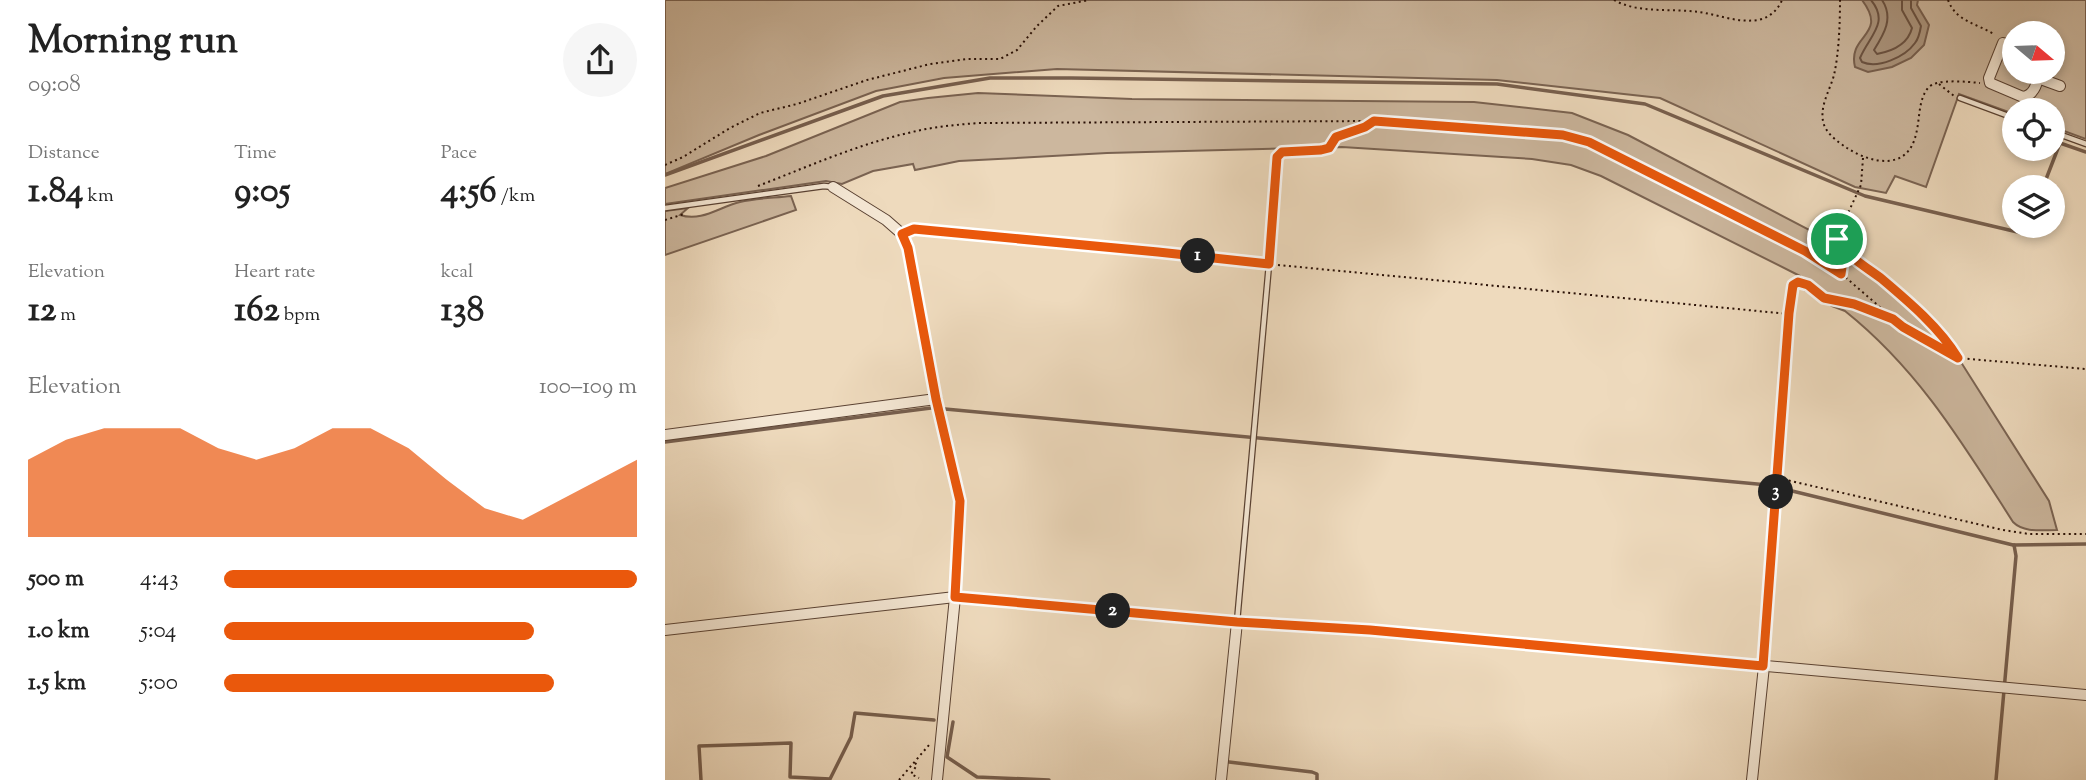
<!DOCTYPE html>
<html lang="en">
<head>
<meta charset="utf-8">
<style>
	body { margin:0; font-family:"Sorts Mill Goudy",serif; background:#f6f6f6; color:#222; height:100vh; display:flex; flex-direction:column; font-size:26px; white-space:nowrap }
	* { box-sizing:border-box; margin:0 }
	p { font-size:23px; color:#767676 }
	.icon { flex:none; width:38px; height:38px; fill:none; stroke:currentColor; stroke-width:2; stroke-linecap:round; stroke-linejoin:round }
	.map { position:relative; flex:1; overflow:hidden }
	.side { display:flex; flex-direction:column; background:#fff; width:665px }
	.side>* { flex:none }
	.needle { width:46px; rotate:109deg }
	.fabs { position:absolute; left:1337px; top:21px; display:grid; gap:14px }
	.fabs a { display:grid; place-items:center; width:63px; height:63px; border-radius:50%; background:#fff; box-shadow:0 4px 10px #0003; font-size:35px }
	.pin { position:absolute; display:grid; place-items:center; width:60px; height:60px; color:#fff; margin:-30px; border:4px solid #fff; border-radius:50%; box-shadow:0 2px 7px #0007 }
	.km { position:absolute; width:35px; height:35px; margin:-18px; border-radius:50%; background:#222; color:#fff; font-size:19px; line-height:35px; text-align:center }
	.round { display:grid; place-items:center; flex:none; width:74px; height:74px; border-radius:37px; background:#f6f6f6 }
	.headline { display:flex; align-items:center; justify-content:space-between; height:119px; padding:0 28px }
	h1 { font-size:38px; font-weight:700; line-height:52px }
	.metrics { display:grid; grid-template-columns:repeat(3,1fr); gap:10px; height:119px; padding:7px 28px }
	.metrics div { display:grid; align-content:center }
	.metrics b { font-size:35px; font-weight:700 }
	.metrics small { font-size:19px; font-weight:400 }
	.metrics p { font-size:19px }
	.chart { height:196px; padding:14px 28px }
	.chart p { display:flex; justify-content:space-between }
	.chart svg { width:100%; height:126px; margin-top:7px; fill:#ea580c; opacity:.7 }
	ul { padding:0 28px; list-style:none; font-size:23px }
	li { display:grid; grid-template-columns:112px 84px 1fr; align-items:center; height:52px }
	li i { height:18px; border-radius:9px; background:#ea580c }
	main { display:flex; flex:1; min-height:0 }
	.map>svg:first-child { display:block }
</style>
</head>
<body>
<main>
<section class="side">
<div class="headline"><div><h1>Morning run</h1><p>09:08</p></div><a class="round"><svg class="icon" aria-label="share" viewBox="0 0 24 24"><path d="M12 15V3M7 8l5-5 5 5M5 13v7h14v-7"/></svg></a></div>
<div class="metrics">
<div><p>Distance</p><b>1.84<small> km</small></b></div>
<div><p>Time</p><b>9:05</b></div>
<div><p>Pace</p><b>4:56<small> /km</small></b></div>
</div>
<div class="metrics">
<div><p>Elevation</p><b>12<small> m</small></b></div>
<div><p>Heart rate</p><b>162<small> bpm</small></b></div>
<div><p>kcal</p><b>138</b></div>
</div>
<div class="chart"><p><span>Elevation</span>100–109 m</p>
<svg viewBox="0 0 160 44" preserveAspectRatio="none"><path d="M0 44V17L10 10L20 6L30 6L40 6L50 13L60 17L70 13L80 6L90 6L100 13L110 24L120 34L130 38L140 31L150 24L160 17V44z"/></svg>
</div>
<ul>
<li><b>500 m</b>4:43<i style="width:100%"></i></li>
<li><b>1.0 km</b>5:04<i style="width:75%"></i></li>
<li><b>1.5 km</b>5:00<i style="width:80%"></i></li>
</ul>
</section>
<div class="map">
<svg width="1421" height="780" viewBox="0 0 1421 780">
	<rect width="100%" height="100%" fill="#eedabd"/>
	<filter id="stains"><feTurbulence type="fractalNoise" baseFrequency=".00286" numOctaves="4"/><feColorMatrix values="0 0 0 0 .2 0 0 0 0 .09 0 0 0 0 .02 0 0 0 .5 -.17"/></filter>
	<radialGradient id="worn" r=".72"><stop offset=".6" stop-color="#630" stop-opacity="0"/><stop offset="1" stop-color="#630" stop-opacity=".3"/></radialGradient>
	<g fill="#ccb79e" stroke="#7a6352" stroke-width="2" fill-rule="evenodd">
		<path d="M0 0H1421V139L1388 127V110H1349V114L1294 94 1261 187 1230 176 1221 193 1190 187 995 98 832 80 392 69 279 78 211 91 94 135 0 174ZM1349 33H1388V72H1349Z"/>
		<path d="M313 93 467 99 809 102 907 113 963 135 1177 247 1218 280 1260 319 1287 348 1384 501 1392 530C1377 530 1359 533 1348 522 1298 444 1254 370 1180 311L1167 306 1136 288 1135 276 936 176 906 165 867 159 677 147 442 153 333 159 294 161 250 170 248 164 208 171 177 184 161 181 0 204V188L101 156 235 102 263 98Z"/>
		<path d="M126 196 131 210 0 255V211L23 208 15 215C37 222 54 207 75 202 91 198 109 198 126 196Z"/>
	</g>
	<path fill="#ab957e" stroke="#775f4e" stroke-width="2" d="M1197 0H1253L1252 5 1264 25 1259 45 1246 58 1227 67 1203 72 1190 67C1182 34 1224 36 1197 0Z"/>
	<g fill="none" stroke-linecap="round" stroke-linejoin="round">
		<g stroke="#6a5242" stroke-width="2">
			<path d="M1206 0C1225 23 1204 36 1195 58L1197 62C1213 69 1240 57 1250 43 1254 38 1255 32 1256 26L1246 8V0"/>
			<path d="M1217 0C1229 18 1219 34 1209 50L1212 54C1228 51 1243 44 1247 28L1237 10V0"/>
		</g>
		<g stroke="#775f4e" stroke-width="3.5">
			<polyline points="0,175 218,96 325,78 406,78 832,84 980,104 1200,196 1361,234 1364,226"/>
			<polyline points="1378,187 1395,143 1421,152"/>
			<polyline points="280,409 1103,485"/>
			<polyline points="0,442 266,408"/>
			<polyline points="1119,489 1348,545 1421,544"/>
			<polyline points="288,722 282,757 312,777 384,780"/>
			<polyline points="564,762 647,772 652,774 652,780"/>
			<polyline points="36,780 34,746 126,743 125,777 165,779 186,737 190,713 269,720"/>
			<polyline points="1331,780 1351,556 1349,545"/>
		</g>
		<g stroke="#5a4233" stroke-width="7">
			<g id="lane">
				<polyline points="1295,98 1349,118"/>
				<polyline points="1388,132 1421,144"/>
				<polyline points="0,208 159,186 168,187"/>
				<polyline points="572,622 604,264"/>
			</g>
		</g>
		<g stroke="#5a4233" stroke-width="12">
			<g id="street">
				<path d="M1349 46 1338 43 1324 78 1325 83 1358 97C1370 95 1372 82 1375 72"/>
				<polyline points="1373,78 1395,86"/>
				<polyline points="168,187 221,220 237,234 243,248 271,399 295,501 290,597 272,780"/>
				<polyline points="0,435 271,399"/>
				<polyline points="0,630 290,597 572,622 705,630 1421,695"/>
				<polyline points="556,780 572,622"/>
				<polyline points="1087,780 1099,666"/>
			</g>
		</g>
		<g stroke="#280f05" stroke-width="2" stroke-dasharray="2 3.5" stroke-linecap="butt">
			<path d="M949 0C974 14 1006 8 1034 12 1054 15 1073 23 1093 20 1104 18 1113 10 1117 0"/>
			<path d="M1175 0C1175 22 1174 53 1169 75 1165 90 1155 105 1158 121 1160 133 1173 142 1182 148 1207 164 1243 171 1251 134 1255 120 1253 100 1263 88 1271 78 1304 82 1315 83"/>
			<path d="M1283 0C1291 22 1312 23 1330 35"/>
			<polyline points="1359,33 1361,28"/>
			<polyline points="1274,84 1289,96"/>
			<path d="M1198 158 1196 185 1172 237V242C1210 280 1264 310 1292 357"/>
			<polyline points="0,165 18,157 65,128 95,113 132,104 202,80 265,64 302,59 335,59 352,50 372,26 393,6 424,0"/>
			<path d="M93 186C142 167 191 145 243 133 266 127 289 125 313 123L709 121 898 135 913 138 937 148 1150 257 1179 276 1238 327 1293 358 1421 369"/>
			<polyline points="0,220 19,214"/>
			<polyline points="247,229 493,252 597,263"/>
			<polyline points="1171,244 1169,255 1177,267 1176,273"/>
			<polyline points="604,256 612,157 617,152 656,150 664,148 671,137 700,127 708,122"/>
			<polyline points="613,265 1124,314"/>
			<polyline points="1113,478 1338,530 1364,534 1421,534"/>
			<polyline points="1099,656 1124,314 1128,285 1133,282 1143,285 1159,298 1190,304 1228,319"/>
			<polyline points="250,763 252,765 246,774 254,778"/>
			<polyline points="234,780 264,745"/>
		</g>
		<use href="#lane" stroke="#f4e7d4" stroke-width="4.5"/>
		<use href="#street" stroke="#f4e7d4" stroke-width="10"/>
	</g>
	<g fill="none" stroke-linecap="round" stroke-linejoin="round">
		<g stroke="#fff" stroke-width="14">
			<path id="route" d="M709 121 898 135 924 142 1140 251 1176 274 1177 267 1169 255 1172 239C1177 253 1204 269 1217 279 1243 301 1275 328 1293 358L1238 327 1228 319 1189 304 1159 298 1143 285 1133 282 1128 285 1124 313 1098 666 705 630 572 622 290 597 295 501 271 399 243 248 237 234 249 229 493 252 604 264 612 157 617 152 656 150 664 148 671 137 700 127Z"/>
		</g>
		<use href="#route" stroke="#ea580c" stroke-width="9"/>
	</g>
	<rect width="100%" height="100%" filter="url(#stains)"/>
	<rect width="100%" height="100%" fill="url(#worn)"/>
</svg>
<div class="fabs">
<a><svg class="needle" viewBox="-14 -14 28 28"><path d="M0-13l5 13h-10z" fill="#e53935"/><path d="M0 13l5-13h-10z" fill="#767676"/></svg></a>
<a><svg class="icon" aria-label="locate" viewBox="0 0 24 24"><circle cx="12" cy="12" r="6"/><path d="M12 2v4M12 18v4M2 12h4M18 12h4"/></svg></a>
<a><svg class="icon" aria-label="layers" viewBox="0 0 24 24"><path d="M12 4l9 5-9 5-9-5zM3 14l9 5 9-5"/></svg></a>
</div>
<div class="pin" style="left:1172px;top:239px;background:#1e9e55"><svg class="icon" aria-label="arrive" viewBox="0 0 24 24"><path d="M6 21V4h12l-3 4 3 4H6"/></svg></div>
<b class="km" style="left:533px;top:256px">1</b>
<b class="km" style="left:448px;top:611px">2</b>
<b class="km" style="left:1111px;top:492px">3</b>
</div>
</main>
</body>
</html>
